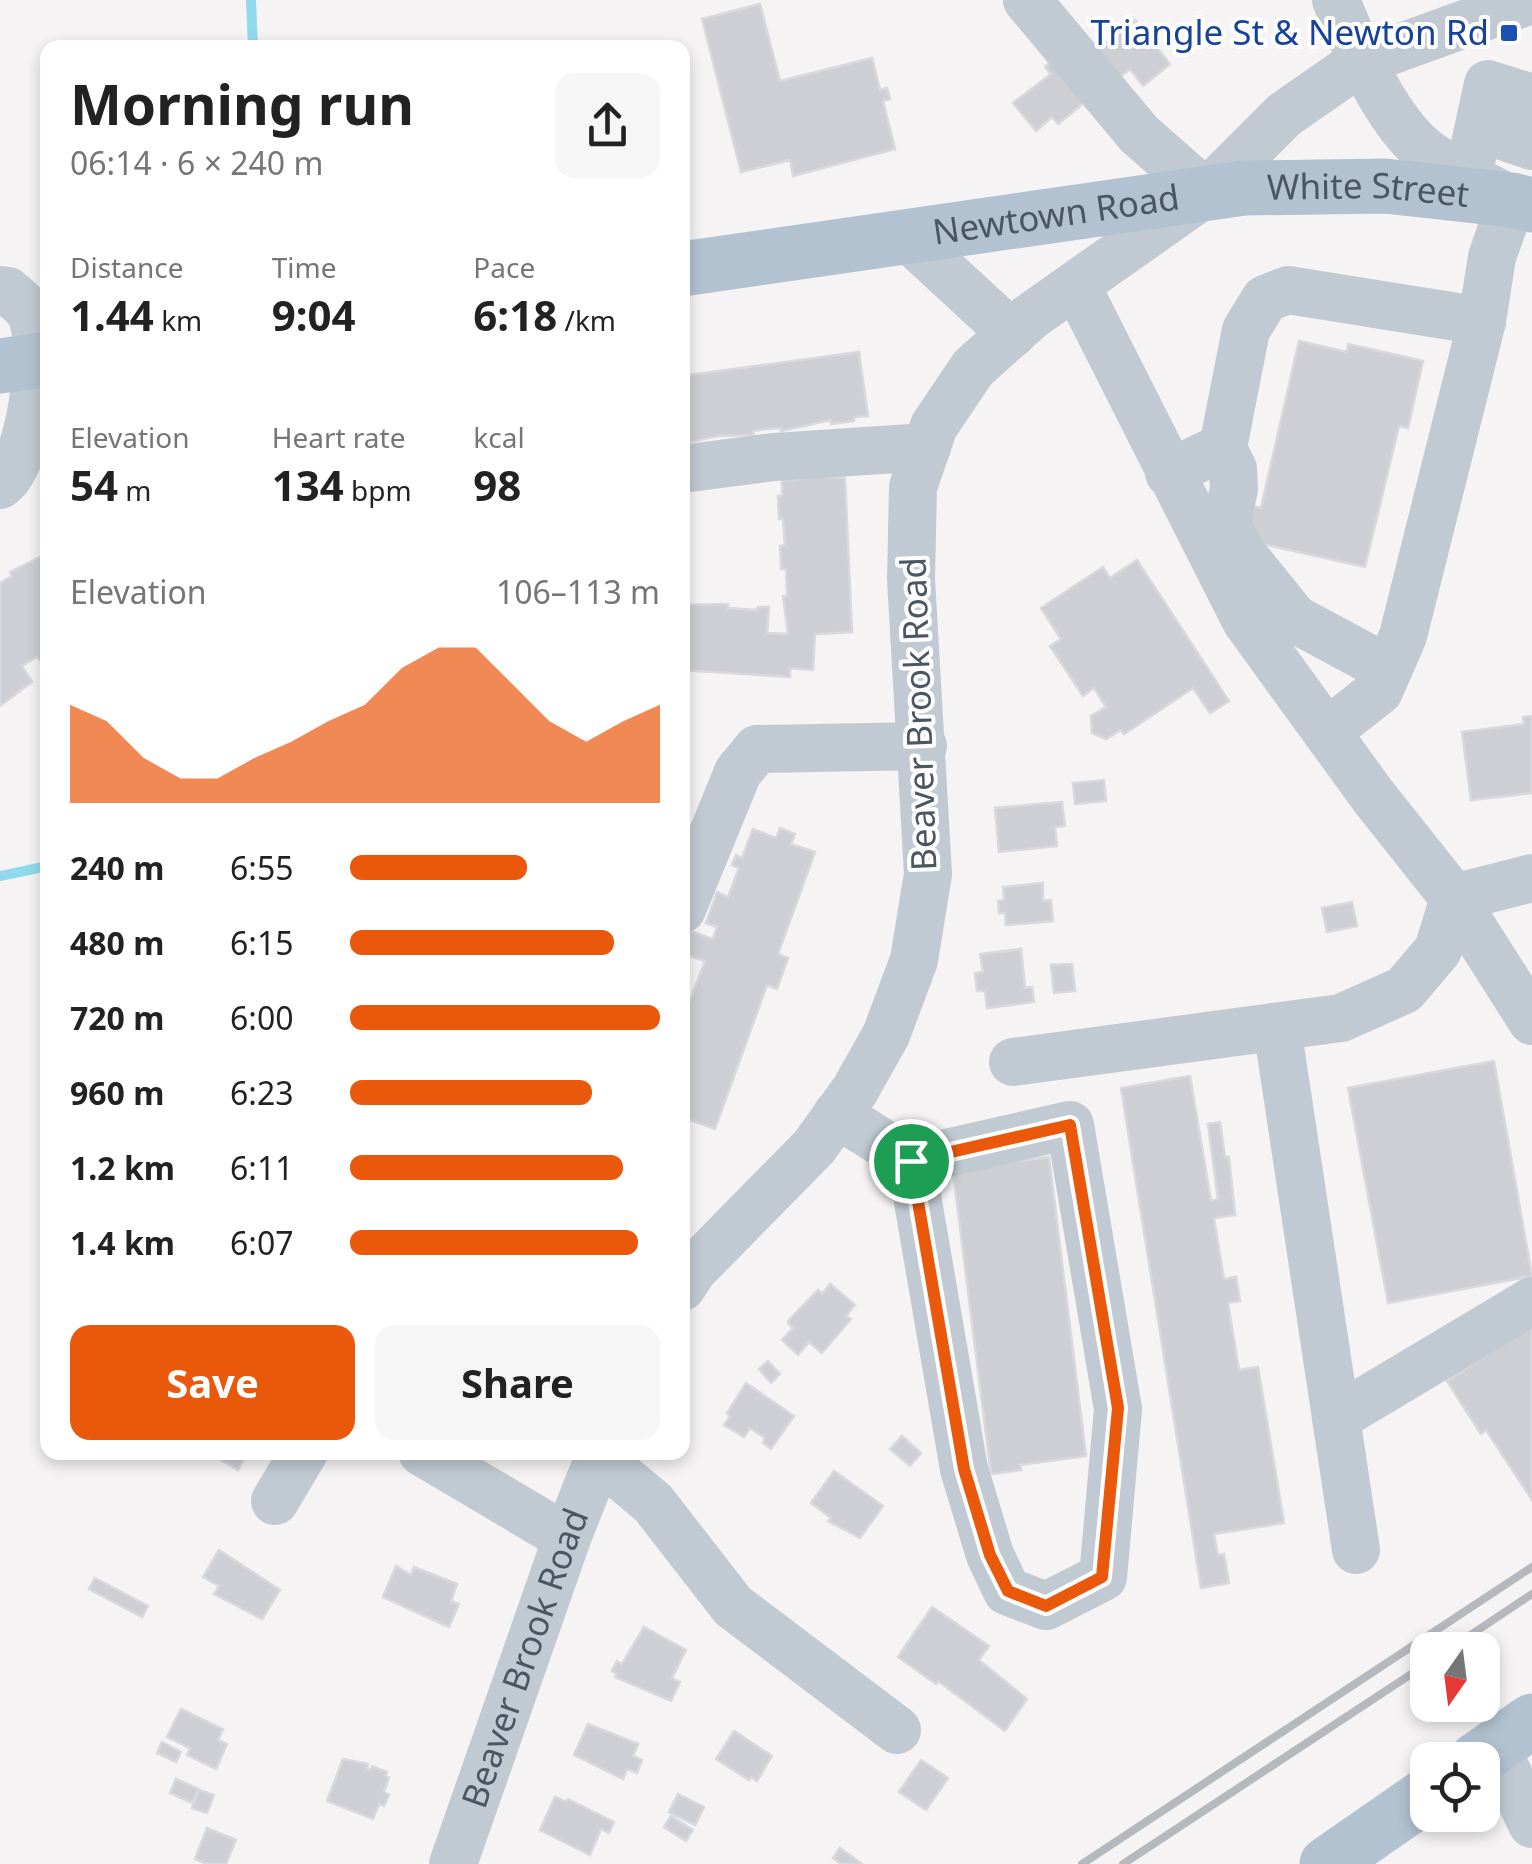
<!DOCTYPE html>
<html lang="en">
<head>
<meta charset="utf-8">
<style>
	body { margin:0; font-family:"Noto Sans",sans-serif; background:#f6f6f6; color:#222; height:100vh; display:flex; flex-direction:column; font-size:38px; white-space:nowrap }
	* { box-sizing:border-box; margin:0 }
	p { font-size:32px; color:#767676 }
	.icon { flex:none; width:55px; height:55px; fill:none; stroke:currentColor; stroke-width:2; stroke-linecap:round; stroke-linejoin:round }
	.map { position:relative; flex:1; overflow:hidden }
	.panel { position:absolute; left:40px; top:40px; width:650px; height:1420px; display:flex; flex-direction:column; background:#fff; border-radius:20px; box-shadow:0 5px 15px #0003 }
	.panel>* { flex:none }
	.needle { width:65px; rotate:194deg }
	.tools { position:absolute; left:1410px; top:1632px; display:grid; gap:20px }
	.tools a { display:grid; place-items:center; width:90px; height:90px; border-radius:20px; background:#fff; box-shadow:0 5px 15px #0003; font-size:50px }
	.pin { position:absolute; display:grid; place-items:center; width:85px; height:85px; color:#fff; margin:-42px; border:5px solid #fff; border-radius:50%; box-shadow:0 2px 10px #0007 }
	.round { display:grid; place-items:center; flex:none; width:105px; height:105px; border-radius:20px; background:#f6f6f6 }
	.headline { display:flex; align-items:center; justify-content:space-between; height:170px; padding:0 30px }
	h1 { font-size:55px; font-weight:700; line-height:75px }
	.figures { display:grid; grid-template-columns:repeat(3,1fr); gap:15px; height:170px; padding:10px 30px }
	.figures div { display:grid; align-content:center }
	.figures b { font-size:42px; font-weight:700 }
	.figures small { font-size:28px; font-weight:400 }
	.figures p { font-size:28px }
	.chart { height:280px; padding:20px 30px }
	.chart p { display:flex; justify-content:space-between }
	.chart svg { width:100%; height:180px; margin-top:10px; fill:#ea580c; opacity:.7 }
	.action { display:flex; gap:20px; margin-top:auto; padding:20px 30px }
	.action a { flex:1; height:115px; border-radius:20px; background:#ea580c; color:#fff; font-size:40px; font-weight:700; line-height:115px; text-align:center }
	.action a+a { background:#f6f6f6; color:#222 }
	ul { padding:0 30px; list-style:none; font-size:32px }
	li { display:grid; grid-template-columns:160px 120px 1fr; align-items:center; height:75px }
	li i { height:25px; border-radius:12px; background:#ea580c }
	.map>svg:first-child { display:block }
</style>
</head>
<body>
<div class="map">
<svg width="1532" height="1864" viewBox="0 0 1532 1864">
	<rect width="100%" height="100%" fill="#f5f3f3"/>
	<g fill="none" stroke-linecap="round" stroke-linejoin="round">
		<g stroke="#90daee" stroke-width="10">
			<polyline points="251,0 253,48"/>
			<polyline points="0,876 48,866"/>
		</g>
	</g>
	<g fill="#cdcfd5" stroke="#d7d9de" stroke-width="2.5">
		<polygon points="760,4 780,81 872,58 880,90 887,88 890,99 883,101 895,149 793,176 790,160 741,172 702,19"/>
		<polygon points="1127,20 1130,24 1135,20 1170,64 1143,86 1130,69 1115,81 1094,54 1122,31 1119,27"/>
		<polygon points="1056,57 1091,97 1058,124 1052,117 1036,131 1013,103 1051,74 1045,67"/>
		<polygon points="1299,341 1347,352 1348,344 1423,361 1408,428 1399,426 1365,567 1254,542 1240,503 1261,508"/>
		<polygon points="859,352 868,416 854,417 854,421 831,424 831,420 781,431 781,428 766,429 753,431 754,435 717,436 682,444 682,376"/>
		<polygon points="823,476 845,478 852,632 815,634 813,670 790,668 790,677 682,670 682,605 728,604 728,608 757,610 758,607 769,607 767,633 788,634 783,596 787,596 786,569 781,569 780,546 785,545 783,519 779,519 778,496 782,496 782,481"/>
		<polygon points="48,553 48,671 37,657 22,666 32,682 0,706 0,583 12,576 10,572"/>
		<polygon points="1137,560 1229,701 1210,713 1193,688 1124,734 1121,730 1106,739 1092,733 1091,716 1106,707 1094,688 1083,696 1050,646 1061,639 1041,608 1103,567 1110,578"/>
		<polygon points="1532,716 1532,793 1471,800 1462,732 1524,724 1523,717"/>
		<polygon points="1104,780 1106,801 1075,804 1073,783"/>
		<polygon points="1062,802 1065,826 1055,827 1057,846 999,852 995,808"/>
		<polygon points="780,828 795,834 791,844 815,852 778,954 788,958 777,989 767,985 715,1129 682,1117 682,1022 705,961 682,953 682,946 688,930 713,939 717,927 706,923 717,892 728,897 739,868 732,865 736,855 742,858 753,829 776,838"/>
		<polygon points="1043,883 1043,901 1051,900 1053,921 1006,925 1005,913 999,913 998,901 1004,900 1003,887"/>
		<polygon points="1352,902 1357,926 1327,932 1322,908"/>
		<polygon points="1021,949 1025,988 1032,987 1034,1002 987,1008 985,991 977,991 975,973 983,972 980,954"/>
		<polygon points="1072,964 1075,991 1054,993 1051,965"/>
		<polygon points="1494,1061 1532,1276 1388,1303 1348,1088"/>
		<polygon points="1190,1076 1211,1201 1218,1199 1208,1124 1220,1122 1225,1157 1229,1157 1235,1215 1214,1218 1224,1279 1236,1277 1240,1301 1228,1303 1239,1370 1258,1367 1284,1523 1214,1534 1218,1555 1224,1554 1229,1583 1201,1588 1121,1088"/>
		<polygon points="1049,1157 1086,1456 1020,1465 1021,1470 991,1474 952,1164 1003,1163"/>
		<polygon points="830,1284 855,1305 846,1316 851,1319 822,1353 809,1342 798,1355 782,1340 793,1328 788,1323 789,1320 818,1290 822,1294"/>
		<polygon points="1532,1325 1532,1500 1486,1430 1481,1434 1447,1381"/>
		<polygon points="768,1361 780,1374 771,1383 759,1369"/>
		<polygon points="746,1383 794,1416 771,1449 763,1443 765,1438 750,1428 744,1437 724,1425 730,1416 727,1413"/>
		<polygon points="902,1436 921,1453 910,1466 890,1449"/>
		<polygon points="207,1452 248,1452 238,1470"/>
		<polygon points="834,1471 883,1506 860,1538 828,1521 831,1518 811,1503"/>
		<polygon points="219,1550 280,1590 262,1619 214,1594 219,1586 203,1577"/>
		<polygon points="396,1566 411,1575 414,1567 457,1584 451,1601 459,1604 449,1627 383,1597"/>
		<polygon points="95,1578 148,1606 142,1617 89,1589"/>
		<polygon points="932,1607 989,1646 979,1660 1027,1699 1005,1731 938,1681 936,1684 898,1657"/>
		<polygon points="644,1627 686,1650 672,1678 680,1682 671,1701 615,1677 617,1674 612,1671 617,1661 622,1664"/>
		<polygon points="181,1709 223,1729 218,1740 227,1744 216,1769 187,1755 190,1748 167,1737"/>
		<polygon points="588,1724 638,1744 633,1756 642,1760 637,1773 627,1769 623,1779 574,1755"/>
		<polygon points="734,1731 772,1756 757,1781 751,1777 749,1780 716,1759"/>
		<polygon points="162,1742 181,1752 176,1762 157,1753"/>
		<polygon points="343,1759 368,1764 367,1769 370,1770 372,1766 387,1772 386,1776 389,1777 384,1792 389,1795 384,1806 379,1804 373,1819 327,1801"/>
		<polygon points="921,1760 948,1778 926,1810 899,1792"/>
		<polygon points="176,1779 199,1789 192,1803 170,1793"/>
		<polygon points="199,1790 214,1795 207,1813 192,1808"/>
		<polygon points="678,1794 704,1807 695,1825 669,1812"/>
		<polygon points="555,1797 566,1802 568,1799 614,1822 609,1833 601,1829 590,1855 540,1830"/>
		<polygon points="671,1816 693,1830 686,1841 664,1827"/>
		<polygon points="207,1828 236,1840 226,1864 207,1864 195,1859"/>
		<polygon points="840,1848 862,1864 841,1864 833,1858"/>
	</g>
	<g fill="none" stroke-linecap="round" stroke-linejoin="round">
		<g stroke="#c1cad2" stroke-width="48">
			<polyline points="1027,0 1139,134 1206,193"/>
			<polyline points="1479,128 1532,146"/>
			<polyline points="1468,176 1488,84 1532,98"/>
			<polyline points="906,236 1012,334"/>
			<path d="M0 290 8 291C14 297 26 305 30 313 47 344 30 466 0 485"/>
			<polyline points="1222,447 1233,469 1234,489 1228,516 1230,533 1244,556 1295,619 1388,669"/>
			<polyline points="682,469 774,457 927,447"/>
			<polyline points="1169,473 1223,447 1246,330 1265,299 1288,290 1482,321"/>
			<path d="M1327 732 1379 691 1403 636 1482 321 1492 257 1512 200C1485 185 1454 172 1429 154 1388 125 1354 46 1336 0"/>
			<polyline points="1532,878 1454,898 1532,1021"/>
			<polyline points="682,909 738,772 757,749 923,746"/>
			<polyline points="1277,1027 1356,1550"/>
			<polyline points="1013,1062 1341,1018 1404,990 1438,950 1454,898 1373,796 1246,621 1076,285"/>
			<polyline points="837,1114 911,1161 964,1469 990,1555 1007,1591 1046,1606 1103,1577 1118,1409 1070,1125 911,1161"/>
			<polyline points="682,1287 693,1270 814,1147 855,1090 886,1035 914,960 928,874 911,579 913,487 934,426 973,368 1030,317 1206,193 1284,115 1360,62 1531,0"/>
			<polyline points="1336,1418 1532,1301"/>
			<polyline points="422,1452 567,1538"/>
			<polyline points="599,1458 653,1503 733,1606 897,1730"/>
			<polyline points="275,1501 304,1452"/>
			<polyline points="1495,1746 1532,1824"/>
			<path id="s1" d="M453 1864 567 1538 601 1452"/>
		</g>
		<g stroke="#b3c2d1" stroke-width="55">
			<path id="s2" d="M682 269 1244 188 1385 186 1512 200 1532 205"/>
			<polyline points="0,366 48,359"/>
			<polyline points="1476,1760 1532,1721"/>
			<polyline points="1327,1864 1428,1794"/>
		</g>
		<g stroke="#b5b8bd" stroke-width="8">
			<polyline points="1448,1650 1532,1594"/>
			<polyline points="1082,1864 1532,1567"/>
			<polyline points="1123,1864 1428,1663"/>
		</g>
	</g>
	<g fill="none" stroke-linecap="round" stroke-linejoin="round">
		<g stroke="#fff" stroke-width="20">
			<polygon id="route" points="1070,1125 1118,1408 1102,1577 1046,1606 1008,1591 990,1555 964,1469 911,1161"/>
		</g>
		<use href="#route" stroke="#ea580c" stroke-width="12"/>
	</g>
	<rect fill="#1a4fb4" stroke="#fff" stroke-width="4" x="1499" y="23" width="20" height="20" rx="5"/>
	<g text-anchor="middle" stroke-width="8" stroke-linejoin="round" paint-order="stroke">
		<g font-size="35" fill="#164399" stroke="#fff" text-anchor="end">
			<text x="1489" y="45">Triangle St &amp; Newton Rd</text>
		</g>
		<g font-size="35" fill="#4a5661" stroke="#fff">
			<text dy="12" stroke="none"><textPath href="#s2" startOffset="692">White Street</textPath></text>
			<text dy="12" stroke="none"><textPath href="#s2" startOffset="378">Newtown Road</textPath></text>
			<text transform="translate(919 714) rotate(-92)" y="12">Beaver Brook Road</text>
			<text dy="12" stroke="none"><textPath href="#s1" startOffset="218">Beaver Brook Road</textPath></text>
		</g>
	</g>
</svg>
<div class="tools">
<a><svg class="needle" viewBox="-14 -14 28 28"><path d="M0-13l5 13h-10z" fill="#e53935"/><path d="M0 13l5-13h-10z" fill="#767676"/></svg></a>
<a><svg class="icon" aria-label="locate" viewBox="0 0 24 24"><circle cx="12" cy="12" r="6"/><path d="M12 2v4M12 18v4M2 12h4M18 12h4"/></svg></a>
</div>
<div class="pin" style="left:911px;top:1161px;background:#1e9e55"><svg class="icon" aria-label="arrive" viewBox="0 0 24 24"><path d="M6 21V4h12l-3 4 3 4H6"/></svg></div>
<section class="panel">
<div class="headline"><div><h1>Morning run</h1><p>06:14 · 6 × 240 m</p></div><a class="round"><svg class="icon" aria-label="share" viewBox="0 0 24 24"><path d="M12 15V3M7 8l5-5 5 5M5 13v7h14v-7"/></svg></a></div>
<div class="figures">
<div><p>Distance</p><b>1.44<small> km</small></b></div>
<div><p>Time</p><b>9:04</b></div>
<div><p>Pace</p><b>6:18<small> /km</small></b></div>
</div>
<div class="figures">
<div><p>Elevation</p><b>54<small> m</small></b></div>
<div><p>Heart rate</p><b>134<small> bpm</small></b></div>
<div><p>kcal</p><b>98</b></div>
</div>
<div class="chart"><p><span>Elevation</span>106–113 m</p>
<svg viewBox="0 0 160 44" preserveAspectRatio="none"><path d="M0 44V20L10 24L20 33L30 38L40 38L50 33L60 29L70 24L80 20L90 11L100 6L110 6L120 15L130 24L140 29L150 24L160 20V44z"/></svg>
</div>
<ul>
<li><b>240 m</b>6:55<i style="width:57%"></i></li>
<li><b>480 m</b>6:15<i style="width:85%"></i></li>
<li><b>720 m</b>6:00<i style="width:100%"></i></li>
<li><b>960 m</b>6:23<i style="width:78%"></i></li>
<li><b>1.2 km</b>6:11<i style="width:88%"></i></li>
<li><b>1.4 km</b>6:07<i style="width:93%"></i></li>
</ul>
<div class="action"><a>Save</a><a>Share</a></div>
</section>
</div>
</body>
</html>
